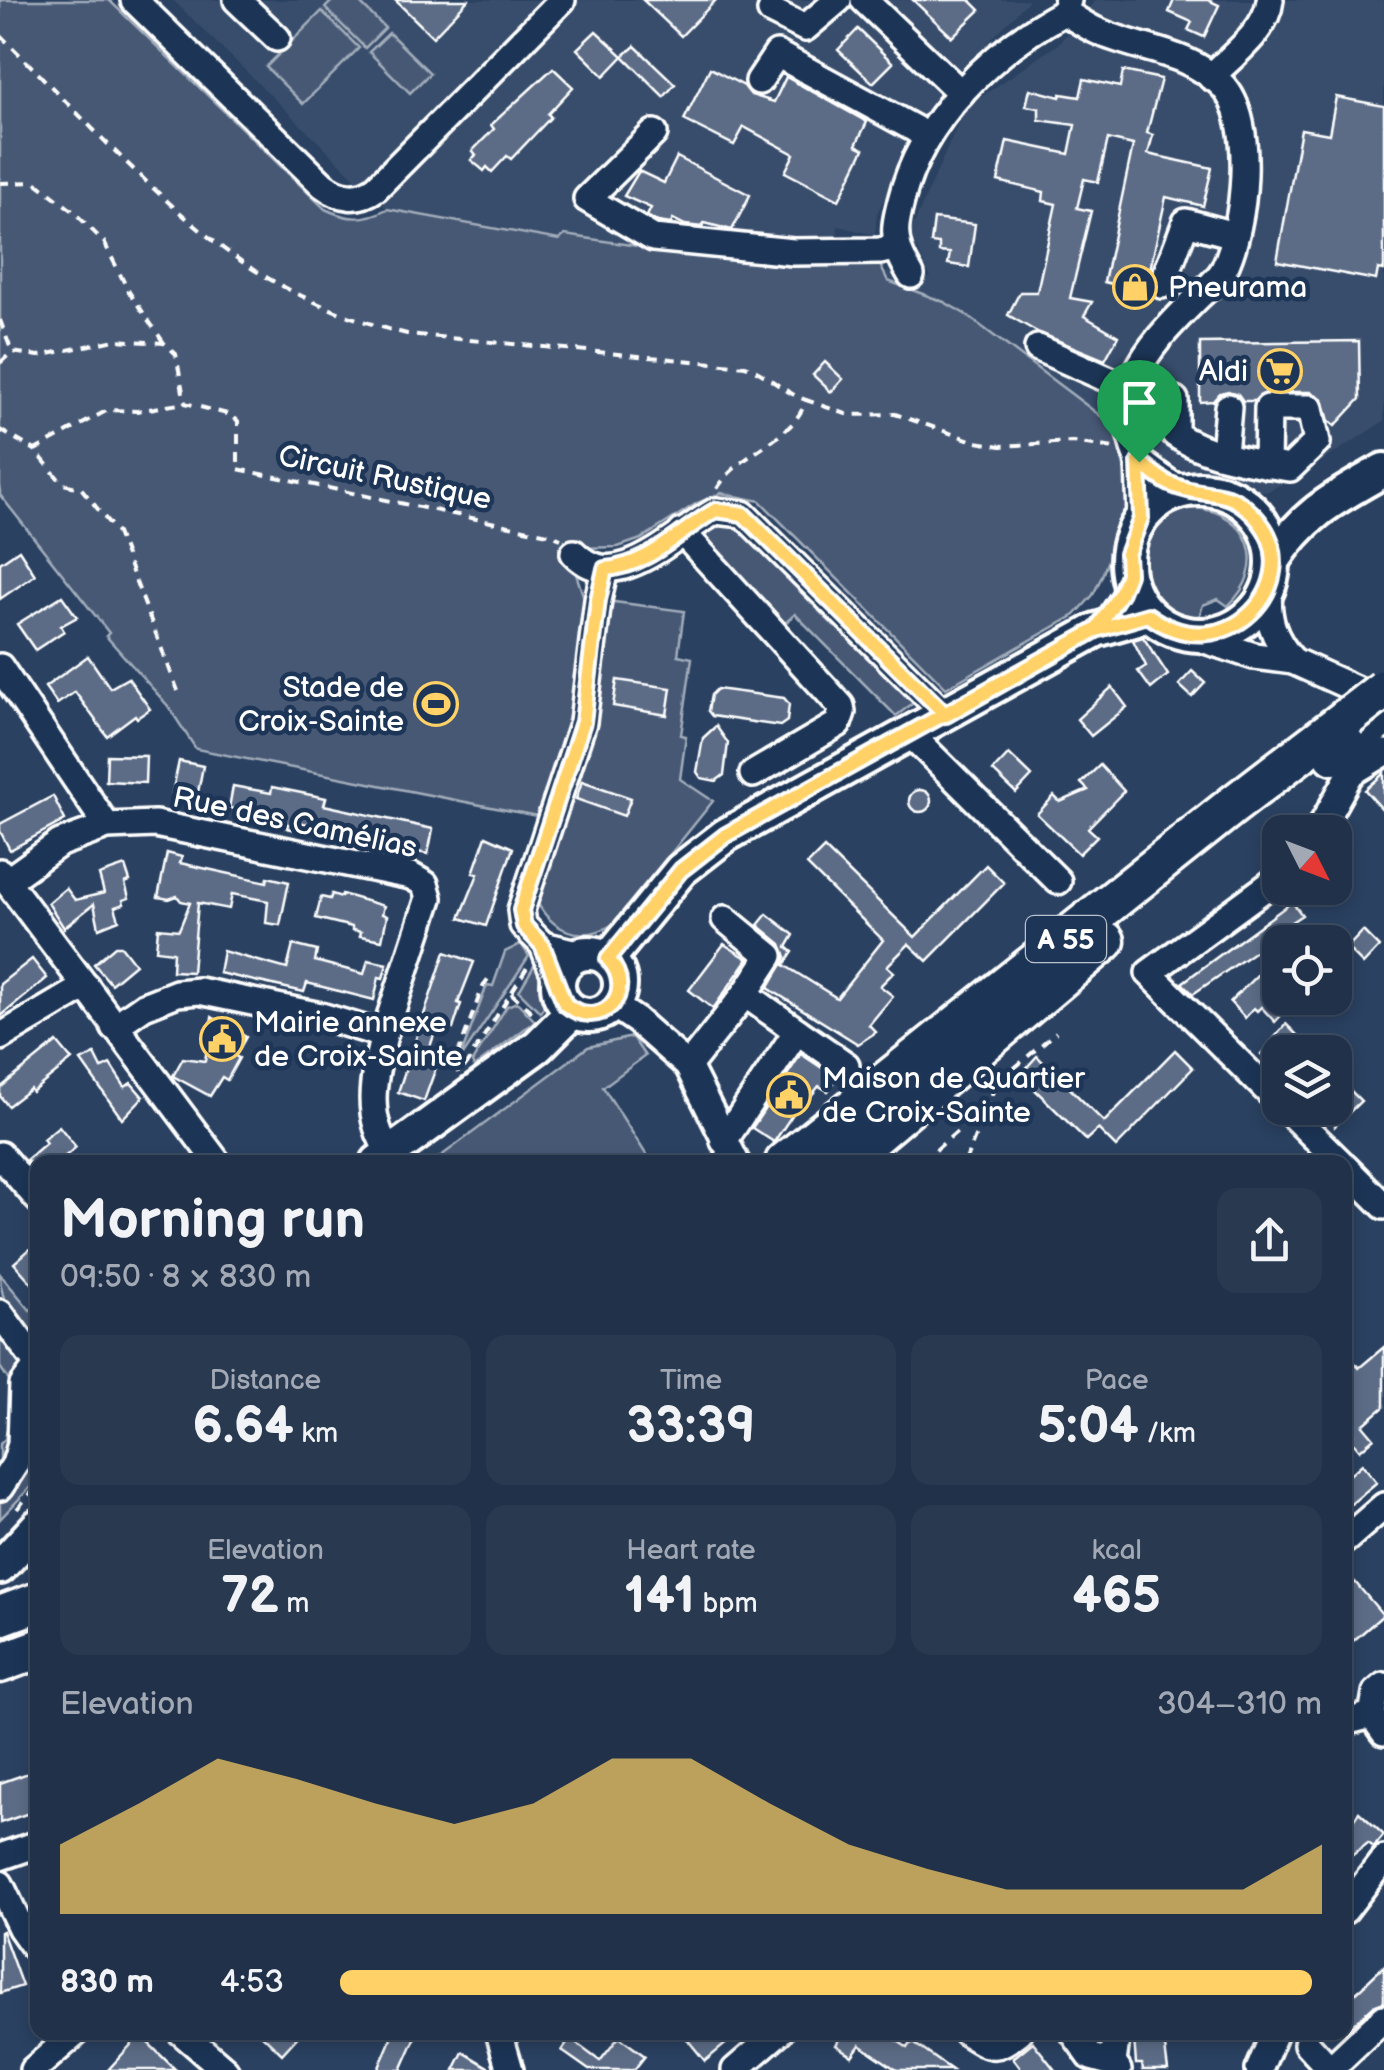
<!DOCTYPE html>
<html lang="en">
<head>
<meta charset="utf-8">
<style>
	body { margin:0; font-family:"Balsamiq Sans",sans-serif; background:#283950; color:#f1f3f6; height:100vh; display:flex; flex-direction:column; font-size:38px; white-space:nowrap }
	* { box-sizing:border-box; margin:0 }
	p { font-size:32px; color:#a2a9b4 }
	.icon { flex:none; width:55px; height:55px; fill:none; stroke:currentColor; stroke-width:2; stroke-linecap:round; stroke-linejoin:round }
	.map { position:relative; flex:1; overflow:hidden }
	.sheet { position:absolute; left:30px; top:1155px; width:1322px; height:885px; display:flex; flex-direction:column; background:#203149; border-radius:20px; box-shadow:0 5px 15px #0003,0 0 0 2px #3d4c61 }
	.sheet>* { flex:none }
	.needle { width:65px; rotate:132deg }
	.tools { position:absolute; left:1262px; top:815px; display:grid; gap:20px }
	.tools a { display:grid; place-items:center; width:90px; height:90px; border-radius:20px; background:#203149; box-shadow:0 5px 15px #0003,0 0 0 2px #3d4c61; font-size:50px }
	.pin { position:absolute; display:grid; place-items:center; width:85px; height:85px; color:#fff; margin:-102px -42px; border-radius:50% 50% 50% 0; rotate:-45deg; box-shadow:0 0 10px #0007 }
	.pin .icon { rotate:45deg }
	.round { display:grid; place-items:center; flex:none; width:105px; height:105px; border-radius:20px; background:#283950 }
	.summary { display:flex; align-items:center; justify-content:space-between; height:170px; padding:0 30px }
	h1 { font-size:55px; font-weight:600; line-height:75px }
	.figures { display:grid; grid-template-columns:repeat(3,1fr); gap:15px; height:170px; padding:10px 30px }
	.figures div { display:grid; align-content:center; border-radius:20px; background:#283950; text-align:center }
	.figures b { font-size:50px; font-weight:600 }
	.figures small { font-size:28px; font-weight:400 }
	.figures p { font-size:28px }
	.chart { height:280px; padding:20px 30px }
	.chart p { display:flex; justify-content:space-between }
	.chart svg { width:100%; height:180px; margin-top:10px; fill:#ffd166; opacity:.7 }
	ul { padding:0 30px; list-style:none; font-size:32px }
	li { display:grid; grid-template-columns:160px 120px 1fr; align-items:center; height:75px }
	li i { height:25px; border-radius:12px; background:#ffd166 }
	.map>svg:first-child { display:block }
</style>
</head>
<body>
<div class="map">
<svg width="1384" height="2070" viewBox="0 0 1384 2070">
	<rect width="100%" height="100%" fill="#2a4161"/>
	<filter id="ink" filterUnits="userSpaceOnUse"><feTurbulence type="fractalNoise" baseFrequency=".01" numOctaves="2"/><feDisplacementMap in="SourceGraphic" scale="20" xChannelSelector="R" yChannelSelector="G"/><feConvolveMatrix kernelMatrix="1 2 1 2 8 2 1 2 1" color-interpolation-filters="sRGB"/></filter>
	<g filter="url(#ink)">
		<g fill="#394e6c">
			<polygon points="173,0 1029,0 953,79 922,122 877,213 875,235 838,226 836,261 743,262 565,236 559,240 387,209"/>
			<polygon points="1096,0 1384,0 1384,421 1305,472 1266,492 1180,469 1114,426 1021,354 944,302 888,281 886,272 931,278 910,233 965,108 1058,44"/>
		</g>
		<g fill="#465975" stroke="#a2acba" stroke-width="2.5">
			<path d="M0 0H109L325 209C348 220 364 221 387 209L559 240 565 235 743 262 878 261 888 281 944 302 965 314 1114 426 1130 491 1127 509 1102 576 1093 595 1075 615 946 688 760 501 721 493 697 503 641 539 618 547 581 548 573 565 584 598 684 611 678 655 692 658 681 735 686 736 680 779 713 801 615 923C582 944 551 932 535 898L543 874 521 865 537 816 196 749 168 706 106 636 109 633 0 495Z"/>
			<polygon points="333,0 357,0 385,28 365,48 325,8"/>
			<polygon points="322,11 359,48 303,104 266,67"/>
			<polygon points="389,33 430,73 410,93 369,52"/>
			<path d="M1193 508C1251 511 1270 567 1228 606L1218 599 1203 605 1199 618C1131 612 1124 519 1193 508Z"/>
			<polygon points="735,520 819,597 819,611 835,627 845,625 917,700 896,716 795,614 782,626 699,528"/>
			<polygon points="521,944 529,956 459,1061 487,985 493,986 505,952"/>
			<path d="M538 959C545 973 542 989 545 1005L540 1012 519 991Z"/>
			<polygon points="517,1002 535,1021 474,1067 472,1062 507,1006"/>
			<polygon points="632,1037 645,1056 603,1087 651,1162 433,1162 588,1047"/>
			<path d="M0 1274 30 1310 37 1305V1348C18 1325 0 1305 0 1274Z"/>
			<polygon points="0,1332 28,1355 16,1427 0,1476 0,1444 5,1439 14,1395 11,1383 0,1367"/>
			<polygon points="32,1428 37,1434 37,1480 0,1519 0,1496"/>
		</g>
		<g fill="#5b6c86" stroke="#fff" stroke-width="2.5">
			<polygon points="395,0 468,0 433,37"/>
			<polygon points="643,0 716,0 681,36"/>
			<polygon points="913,0 970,0 980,10 952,37"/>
			<polygon points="1174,0 1208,0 1219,5 1204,37 1188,30 1192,22 1169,12"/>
			<polygon points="858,29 893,63 873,83 838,50"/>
			<polygon points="596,31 623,56 604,76 577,49"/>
			<polygon points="635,46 675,84 664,97 623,56"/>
			<polygon points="553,68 573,87 548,114 551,117 511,159 507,156 492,172 487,167 484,171 471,160 476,155 472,151 494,129 491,125"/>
			<polygon points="710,68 744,86 751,95 774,102 786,77 867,122 856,145 864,149 839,200 785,172 794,154 744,127 734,145 684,120"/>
			<polygon points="1123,71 1161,79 1147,133 1153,135 1148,154 1212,168 1203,206 1166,197 1145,292 1104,282 1133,145 1108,139 1098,182 1084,179 1077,208 1091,211 1070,298 1092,302 1084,316 1118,336 1105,360 1037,332 1008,315 1020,292 1037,292 1056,204 1043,201 1044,192 998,181 1007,141 1069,154 1075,125 1039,120 1039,108 1026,106 1030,89 1060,97 1061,94 1080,97 1084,79 1120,87"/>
			<polygon points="1336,97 1384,106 1384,270 1378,269 1376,280 1277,261 1301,129 1329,134"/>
			<polygon points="677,157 750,195 732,230 704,223 702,227 685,225 673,219 671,224 658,222 647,216 651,208 624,196 639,171 664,183"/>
			<polygon points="934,219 975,224 969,267 948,264 950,253 939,252 939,244 931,243"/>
			<polygon points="1359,341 1360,399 1335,426 1329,421 1323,399 1311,392 1267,392 1254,401 1243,401 1238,394 1228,391 1220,393 1213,401 1200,402 1200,343"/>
			<polygon points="825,362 843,379 831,392 813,375"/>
			<polygon points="19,550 35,575 0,599 0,563"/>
			<polygon points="62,596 77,617 61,626 64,631 35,650 17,624"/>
			<polygon points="1143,637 1168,675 1151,689 1138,671 1146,666 1133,640"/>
			<polygon points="88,656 110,688 128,678 150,709 137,718 135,715 107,736 75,692 57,704 45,687"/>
			<polygon points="1192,671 1205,683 1192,697 1179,685"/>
			<polygon points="617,680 671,688 667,715 613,706"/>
			<polygon points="1112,687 1127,707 1091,736 1077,719"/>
			<polygon points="717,689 784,698 789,704 787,721 780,726 712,716 708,711 711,695"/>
			<polygon points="716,726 728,743 724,775 716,781 701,778 697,772 703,738"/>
			<polygon points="1009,754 1032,776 1016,793 993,771"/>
			<polygon points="107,755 146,756 145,783 106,781"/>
			<polygon points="179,761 203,766 197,798 172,794"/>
			<polygon points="1100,765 1124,791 1088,828 1097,836 1079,854 1037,814 1054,796 1060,802 1088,790 1081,783"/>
			<polygon points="1384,773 1384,811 1365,790"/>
			<polygon points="582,781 631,798 624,816 576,799"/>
			<polygon points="233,786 271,793 272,787 326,798 324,805 433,829 428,854 390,847 391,843 341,836 342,831 303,823 301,831 287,828 288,824 280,823 281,818 229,808"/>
			<circle cx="920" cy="801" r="11"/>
			<polygon points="53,796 65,820 10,850 0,831 0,824"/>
			<polygon points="486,836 513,848 486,926 460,918 478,874 473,873"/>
			<polygon points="824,848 915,937 986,865 1004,883 927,961 909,944 887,966 894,972 880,986 893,996 869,1025 876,1032 858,1044 768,988 786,957 781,944 758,925 767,914 794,935 787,947 793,952 784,965 837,998 883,940 807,865"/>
			<polygon points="167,853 182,857 180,863 267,882 268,877 289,882 280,925 266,923 268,901 232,894 229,909 198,903 192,972 172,971 173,952 156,950 158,928 179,930 190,903 181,901 177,896 169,899 158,897"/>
			<polygon points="125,866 130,881 125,883 129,898 123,900 124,904 115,907 119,920 99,928 94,904 64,928 48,903 66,888 75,900 104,893 99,875"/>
			<polygon points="332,894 341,897 342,894 384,906 382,914 387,916 382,940 360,936 361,932 352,930 352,927 316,918 321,897 330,899"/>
			<polygon points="1292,902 1302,915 1273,934 1276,937 1193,994 1182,983"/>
			<polygon points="1363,931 1379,947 1363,964 1347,948"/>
			<polygon points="724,944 748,959 713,1009 689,990"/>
			<polygon points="293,945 317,951 315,961 364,974 368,960 387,964 383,978 379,977 374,1000 307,983 304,992 219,973 223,951 287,969"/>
			<polygon points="115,946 121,946 135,964 111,984 94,964"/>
			<polygon points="445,952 474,962 458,1003 461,1004 453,1029 438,1024 426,1058 438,1062 424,1101 398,1092"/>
			<polygon points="1280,952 1280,1002 1287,1009 1275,1022 1261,1007 1257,1011 1254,1008 1245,1018 1230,1002"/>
			<polygon points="32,959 47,978 0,1017 0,984"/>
			<polygon points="212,1017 246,1037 235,1056 239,1058 227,1080 222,1077 210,1096 173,1076 183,1058 205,1061"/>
			<polygon points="1286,1024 1305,1043 1295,1052 1280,1052 1280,1072 1261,1054"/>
			<polygon points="57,1042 72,1060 32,1092 30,1089 8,1106 0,1096 0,1088"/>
			<polygon points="1175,1050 1193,1068 1116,1147 1098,1129 1086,1140 1020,1075 1037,1056 1104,1122"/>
			<polygon points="95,1054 102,1068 110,1064 125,1087 131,1083 143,1097 122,1119 81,1061"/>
			<polygon points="801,1054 837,1078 828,1091 819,1086 811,1096 807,1093 774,1142 752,1128"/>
			<polygon points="1346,1086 1361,1101 1335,1126 1335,1097"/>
			<polygon points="59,1126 76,1147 61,1160 57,1157 50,1162 28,1162 26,1160 46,1143 43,1139"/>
			<polygon points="38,1242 38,1290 14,1263"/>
			<polygon points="1384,1347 1384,1407 1363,1425 1374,1438 1360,1450 1349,1437 1354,1433 1345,1422 1345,1403 1355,1395 1345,1384 1345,1372 1355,1363 1359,1368"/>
			<polygon points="1362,1464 1377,1482 1345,1509 1345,1479"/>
			<polygon points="1355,1582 1383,1615 1345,1648 1345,1591"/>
			<polygon points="34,1771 38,1782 38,1810 0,1823 0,1783"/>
			<polygon points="1359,1812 1384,1835 1374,1847 1368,1843 1345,1861 1345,1832"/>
			<polygon points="2,1931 22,1986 0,1993 0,1932"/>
			<polygon points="1384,1966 1384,2002 1373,2006 1345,2032 1345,2003"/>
			<polygon points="259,2032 302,2032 282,2054"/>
			<polygon points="394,2032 418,2032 401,2070 378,2070"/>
			<polygon points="694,2032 740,2032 705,2061 687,2039"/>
			<polygon points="843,2032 884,2032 908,2048 912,2042 952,2070 897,2070 860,2045 852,2056 836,2045"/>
			<polygon points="1139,2032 1163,2032 1168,2070 1143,2070 1142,2064 1136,2064 1134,2038 1140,2037"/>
			<polygon points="140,2035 176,2070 108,2070"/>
			<polygon points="619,2037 645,2056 634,2070 589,2070 562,2051 570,2039 600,2061"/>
			<polygon points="1033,2042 1055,2070 1022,2070 1013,2058"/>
			<polygon points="463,2052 493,2070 454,2070"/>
		</g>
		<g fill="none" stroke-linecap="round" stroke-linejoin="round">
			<g stroke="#fff" stroke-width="32">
				<g id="minor">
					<path d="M134 0 323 185C340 198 358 201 376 188L562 0"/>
					<polyline points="237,0 277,38"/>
					<polyline points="864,0 961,93"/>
					<polyline points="771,11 805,28 838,0"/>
					<path d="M1064 12C1075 18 1086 26 1097 31 1139 50 1188 51 1222 85 1257 120 1245 227 1224 269 1218 281 1202 292 1193 302 1144 351 1109 390 1139 461"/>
					<path d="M1211 77C1232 55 1267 31 1270 0"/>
					<polyline points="759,81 777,54 915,129 925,137"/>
					<polyline points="654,133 587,199 653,238 793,252 880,251 897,247"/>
					<path d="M911 275C906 266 900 257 898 247 893 231 897 217 901 201 921 119 992 51 1064 12L1068 0"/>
					<polyline points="1162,285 1186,222 1234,235"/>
					<path d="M1038 348 1130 389 1175 400V434C1206 456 1252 462 1290 468L1317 442 1310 408H1268L1267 465"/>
					<polyline points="1224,454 1228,407"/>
					<polyline points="1141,518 1139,461 1172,485 1192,489"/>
					<polyline points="682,532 841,706 842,712 838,724 753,774"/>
					<path d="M574 553C617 598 676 532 716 511L743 514 946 715"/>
					<path d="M1269 587C1266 617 1273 639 1293 661"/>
					<polyline points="1190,635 1254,656 1293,661 1384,702"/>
					<polyline points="0,667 107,826"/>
					<polyline points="911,735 1058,881"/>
					<polyline points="1318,832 1351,773 1384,753"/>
					<polyline points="0,872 217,1162"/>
					<polyline points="1280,877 1149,973 1280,1103"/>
					<polyline points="7,881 60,843 107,826 155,824 411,876 425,884 429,898 384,1035"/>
					<polyline points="725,919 770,956 745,994"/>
					<polyline points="543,945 523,925 521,910 583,722 598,600 605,569"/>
					<polyline points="558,984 543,945 581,954"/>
					<polyline points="612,1004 637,1021 688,1066 736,1162"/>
					<path d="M114 1027 144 1006 177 993 199 991 321 1016 384 1035C374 1076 363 1115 390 1153"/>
					<polyline points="797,1031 846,1065"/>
					<polyline points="0,1037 86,986"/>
					<polyline points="688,1066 745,994 797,1031 724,1141"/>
					<polyline points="1285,1108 1340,1162"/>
					<polyline points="0,1155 38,1199"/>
					<polyline points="1345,1167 1384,1206"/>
					<polyline points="0,1313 38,1365"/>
					<polyline points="0,1487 15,1464 21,1444 23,1385 38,1365"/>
					<polyline points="1345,1540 1384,1506"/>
					<polyline points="1384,1686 1376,1693 1372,1715 1384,1732"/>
					<polyline points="1345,1722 1372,1715"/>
					<polyline points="0,1857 38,1844"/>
					<polyline points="0,1884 21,1928 38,1952"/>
					<polyline points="1345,1910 1384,1859"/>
					<polyline points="181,2032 225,2070"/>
					<polyline points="499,2032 510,2070"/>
					<path d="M966 2032C991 2048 994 2051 1019 2032"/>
					<polyline points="1073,2032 1091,2057 1113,2063"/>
					<polyline points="1112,2032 1116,2039 1113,2063 1118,2070"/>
					<polyline points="1307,2044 1331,2070"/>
					<polyline points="1330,2069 1384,2018"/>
					<polyline points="33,2070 77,2032"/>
					<polyline points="735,2070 779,2032"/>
					<polyline points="1259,2070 1275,2032"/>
				</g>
			</g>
			<g stroke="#fff" stroke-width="40">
				<g id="major">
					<circle cx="1200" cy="562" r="73"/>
					<path d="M1273 561C1305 512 1335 498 1384 470"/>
					<circle cx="589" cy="984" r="31"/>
					<polyline points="608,959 681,870 726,835 1096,630 1148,615"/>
					<polyline points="378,1162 538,1046 573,1011"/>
					<polyline points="0,1567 38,1526"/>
				</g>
			</g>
			<g stroke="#fff" stroke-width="45">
				<g id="highway">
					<polyline points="1334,755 1384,716"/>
					<polyline points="785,1162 1233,805 1348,717"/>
					<polyline points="843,1162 1105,941"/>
					<polyline points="0,1616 38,1602"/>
					<polyline points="0,1663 38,1649"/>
				</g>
			</g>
			<g stroke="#fff" stroke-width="4" stroke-dasharray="10 8" stroke-linecap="butt">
				<path d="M0 35C69 103 140 182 215 242 270 286 339 317 407 334L745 366C768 374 782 392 806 400"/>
				<polyline points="0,183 35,182 72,210 104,242 129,292 164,343"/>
				<polyline points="0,320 12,352 39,356 115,340 164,343 176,354 185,403 231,415 238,421 238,469 548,534 561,539"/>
				<polyline points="0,363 11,353"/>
				<polyline points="0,430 35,450"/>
				<path d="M717 489C739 451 793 442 806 400L849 415 895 414 976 442 1001 446 1073 442 1114 448"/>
				<polyline points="178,691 117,533 81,488 63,484 35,450 108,410 137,411 185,403"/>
				<polyline points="511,993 536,1016"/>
				<polyline points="464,1068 528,966"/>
				<polyline points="458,1073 456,1065 458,1054 483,986 491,975"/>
				<polyline points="922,1162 984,1108"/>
				<polyline points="965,1162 996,1084 1056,1032"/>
				<polyline points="17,1509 32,1492 38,1495"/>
			</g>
			<use href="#minor" stroke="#1d3557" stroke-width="25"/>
			<use href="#major" stroke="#1d3557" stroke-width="32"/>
			<use href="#highway" stroke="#1d3557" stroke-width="38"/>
			<g stroke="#fff" stroke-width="45" stroke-linecap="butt">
				<polyline id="highway-bridge" points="1348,717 1384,689"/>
			</g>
			<use href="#highway-bridge" stroke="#1d3557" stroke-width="38"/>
		</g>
	</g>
	<g fill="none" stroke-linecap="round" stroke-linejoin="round" filter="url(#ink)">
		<g stroke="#fff" stroke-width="20">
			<path id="route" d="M1139 462 1141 518 1127 554 1128 574 1121 592 1096 630 946 715 743 514 716 510C679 531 649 566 605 569L598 600 583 722 521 910 524 926 542 945 565 1004C600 1033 639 993 608 959L681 870 726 835 1096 630 1148 615C1226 673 1308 582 1259 521 1227 482 1208 501 1170 484 1159 479 1149 469 1139 462"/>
		</g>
		<use href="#route" stroke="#ffd166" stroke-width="12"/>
	</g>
	<defs>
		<g id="shop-ring" transform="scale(2.25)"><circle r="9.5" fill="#1d3557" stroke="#ffd166" stroke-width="1.5"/><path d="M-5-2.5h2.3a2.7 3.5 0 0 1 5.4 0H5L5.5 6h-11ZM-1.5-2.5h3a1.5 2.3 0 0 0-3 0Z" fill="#ffd166"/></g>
		<g id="supermarket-ring" transform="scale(2.25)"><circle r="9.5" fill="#1d3557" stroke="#ffd166" stroke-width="1.5"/><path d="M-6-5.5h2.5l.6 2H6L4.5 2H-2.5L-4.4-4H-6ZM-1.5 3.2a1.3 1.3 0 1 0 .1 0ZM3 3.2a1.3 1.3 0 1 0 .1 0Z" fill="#ffd166"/></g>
		<g id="stadium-ring" transform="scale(2.25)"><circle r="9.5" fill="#1d3557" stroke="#ffd166" stroke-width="1.5"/><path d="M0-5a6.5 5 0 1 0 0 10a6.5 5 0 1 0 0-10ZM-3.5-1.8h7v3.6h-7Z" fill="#ffd166"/></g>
		<g id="civic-ring" transform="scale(2.25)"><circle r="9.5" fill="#1d3557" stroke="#ffd166" stroke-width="1.5"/><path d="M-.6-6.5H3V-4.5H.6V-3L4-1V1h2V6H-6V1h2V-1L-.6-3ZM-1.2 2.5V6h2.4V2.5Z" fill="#ffd166"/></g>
	</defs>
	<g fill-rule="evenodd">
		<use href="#shop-ring" x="1135" y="287"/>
		<use href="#supermarket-ring" x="1280" y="371"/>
		<use href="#stadium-ring" x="436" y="704"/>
		<use href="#civic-ring" x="222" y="1039"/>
		<use href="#civic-ring" x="789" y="1095"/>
	</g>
	<g text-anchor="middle" stroke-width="9" stroke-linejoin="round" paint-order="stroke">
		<rect fill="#1d3557" stroke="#bbc2cd" stroke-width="2.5" x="1026" y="916" width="80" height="46" rx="8"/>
		<g font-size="28" font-weight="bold" fill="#fff">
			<text x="1066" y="949">A 55</text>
		</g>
		<g font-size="30" fill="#fff" stroke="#1d3557" text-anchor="start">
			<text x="1168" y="297">Pneurama</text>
			<text x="1248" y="381" text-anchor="end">Aldi</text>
			<text x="404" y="697" text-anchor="end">Stade de<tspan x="404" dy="34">Croix-Sainte</tspan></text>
			<text x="254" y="1032">Mairie annexe<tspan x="254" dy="34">de Croix-Sainte</tspan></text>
			<text x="822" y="1088">Maison de Quartier<tspan x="822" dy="34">de Croix-Sainte</tspan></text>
		</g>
		<g font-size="30" fill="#fff" stroke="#1d3557">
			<text transform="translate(385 477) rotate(12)" y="10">Circuit Rustique</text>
			<text transform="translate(295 822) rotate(12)" y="10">Rue des Camélias</text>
		</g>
	</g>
</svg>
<div class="tools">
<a><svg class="needle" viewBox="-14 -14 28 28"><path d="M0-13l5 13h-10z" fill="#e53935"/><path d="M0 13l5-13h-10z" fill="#a2a9b4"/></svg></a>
<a><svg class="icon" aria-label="locate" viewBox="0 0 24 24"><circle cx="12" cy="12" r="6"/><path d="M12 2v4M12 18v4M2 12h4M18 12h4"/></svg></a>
<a><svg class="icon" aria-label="layers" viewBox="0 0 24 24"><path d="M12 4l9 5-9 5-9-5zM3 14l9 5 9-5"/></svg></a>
</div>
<div class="pin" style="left:1139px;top:462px;background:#1e9e55"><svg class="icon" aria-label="arrive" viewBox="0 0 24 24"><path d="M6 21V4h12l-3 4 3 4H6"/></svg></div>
<section class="sheet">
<div class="summary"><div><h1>Morning run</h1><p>09:50 · 8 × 830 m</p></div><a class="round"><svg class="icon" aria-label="share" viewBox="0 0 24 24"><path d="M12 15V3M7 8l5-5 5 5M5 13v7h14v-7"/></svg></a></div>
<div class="figures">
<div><p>Distance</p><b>6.64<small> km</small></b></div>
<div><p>Time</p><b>33:39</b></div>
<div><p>Pace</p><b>5:04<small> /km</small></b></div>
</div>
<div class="figures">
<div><p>Elevation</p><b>72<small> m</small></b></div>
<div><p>Heart rate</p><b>141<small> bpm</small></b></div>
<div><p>kcal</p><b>465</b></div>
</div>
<div class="chart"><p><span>Elevation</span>304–310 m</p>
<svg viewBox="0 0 160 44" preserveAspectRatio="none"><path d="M0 44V27L10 17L20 6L30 11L40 17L50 22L60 17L70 6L80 6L90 17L100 27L110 33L120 38L130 38L140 38L150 38L160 27V44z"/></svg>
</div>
<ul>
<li><b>830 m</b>4:53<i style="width:99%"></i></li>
</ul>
</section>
</div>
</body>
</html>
